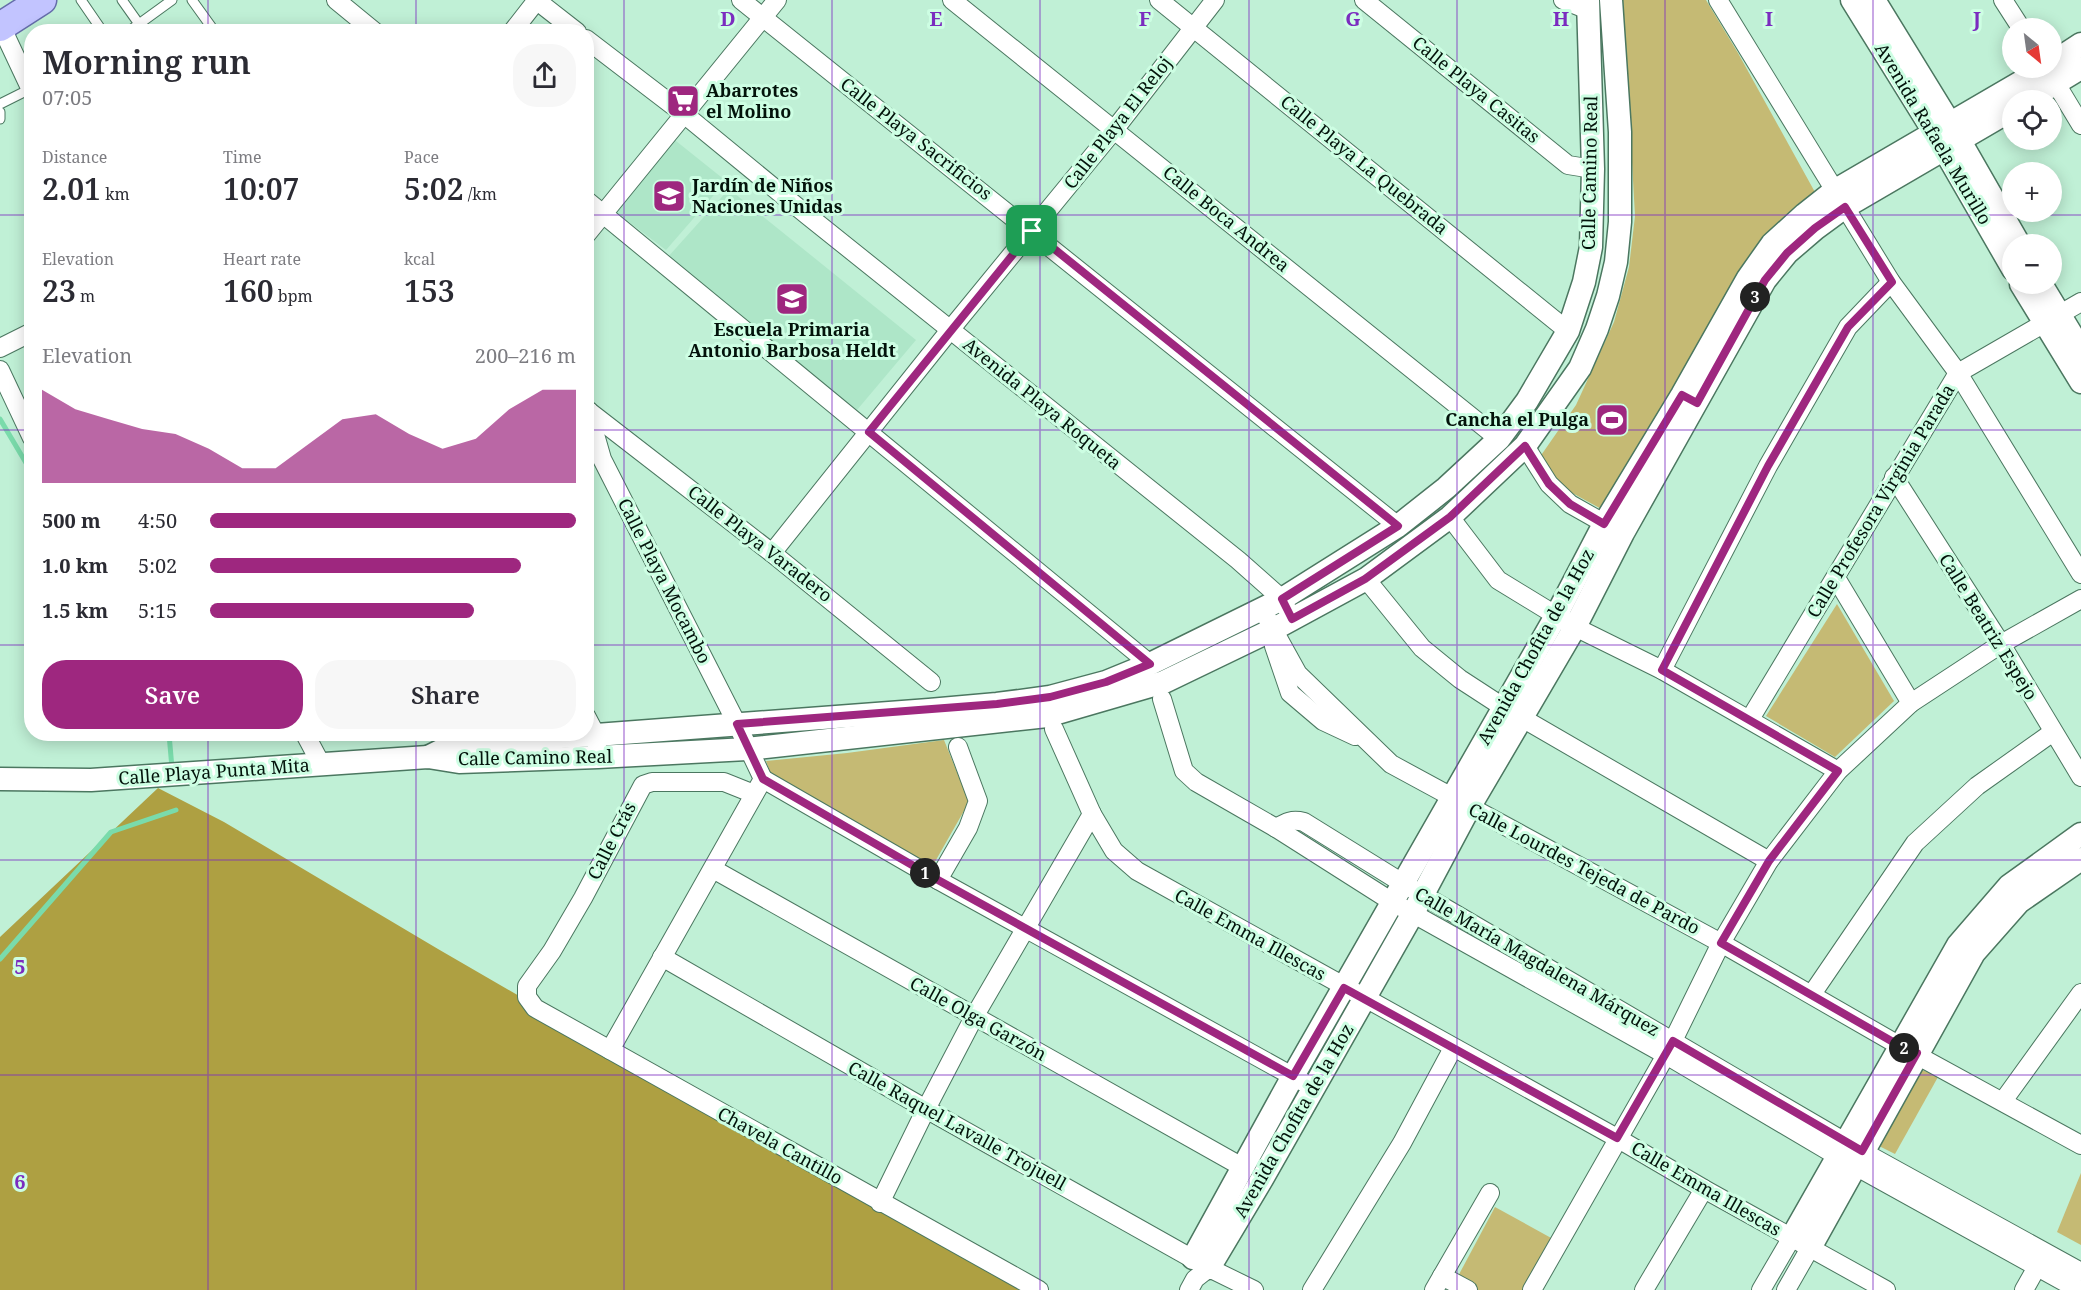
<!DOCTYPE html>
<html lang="en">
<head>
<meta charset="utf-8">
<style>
	body { margin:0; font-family:"Noto Serif",serif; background:#f7f7f7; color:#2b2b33; height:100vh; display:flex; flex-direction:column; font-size:22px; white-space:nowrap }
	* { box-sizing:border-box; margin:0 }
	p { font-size:20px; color:#7c7c81 }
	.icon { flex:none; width:33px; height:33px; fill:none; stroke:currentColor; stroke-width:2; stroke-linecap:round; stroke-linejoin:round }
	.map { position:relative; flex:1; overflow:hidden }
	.details { position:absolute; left:24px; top:24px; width:570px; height:717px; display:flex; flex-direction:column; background:#fff; border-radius:24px; box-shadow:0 3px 15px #0003 }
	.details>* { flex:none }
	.needle { width:39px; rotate:151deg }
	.buttons { position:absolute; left:2002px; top:18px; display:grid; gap:12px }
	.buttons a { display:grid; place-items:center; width:60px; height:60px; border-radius:50%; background:#fff; box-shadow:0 3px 15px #0003; font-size:30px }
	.pin { position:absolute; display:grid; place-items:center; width:51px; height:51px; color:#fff; margin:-26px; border-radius:12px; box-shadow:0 3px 9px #0006 }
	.km { position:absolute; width:30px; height:30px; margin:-15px; border-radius:50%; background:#222; color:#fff; font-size:16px; line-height:30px; text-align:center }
	.round { display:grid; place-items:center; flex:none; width:63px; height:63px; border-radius:24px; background:#f7f7f7 }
	.overview { display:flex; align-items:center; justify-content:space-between; height:102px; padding:0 18px }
	h1 { font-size:33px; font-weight:600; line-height:45px }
	.stats { display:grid; grid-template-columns:repeat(3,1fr); gap:9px; height:102px; padding:6px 18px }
	.stats div { display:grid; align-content:center }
	.stats b { font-size:30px; font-weight:600 }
	.stats small { font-size:16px; font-weight:400 }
	.stats p { font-size:16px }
	.chart { height:168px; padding:12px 18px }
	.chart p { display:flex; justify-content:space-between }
	.chart svg { width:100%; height:108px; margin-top:6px; fill:#9e277f; opacity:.7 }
	.action { display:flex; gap:12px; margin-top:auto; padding:12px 18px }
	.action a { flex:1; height:69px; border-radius:24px; background:#9e277f; color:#fff; font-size:24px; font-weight:600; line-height:69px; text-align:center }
	.action a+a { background:#f7f7f7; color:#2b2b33 }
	ul { padding:0 18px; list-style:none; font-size:20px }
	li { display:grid; grid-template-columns:96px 72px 1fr; align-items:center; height:45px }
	li i { height:15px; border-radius:8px; background:#9e277f }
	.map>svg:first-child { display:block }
</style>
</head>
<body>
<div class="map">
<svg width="2081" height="1290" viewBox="0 0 2081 1290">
	<rect width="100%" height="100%" fill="#c0f0d6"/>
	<g fill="#aee6c8">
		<polygon points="671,137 726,181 666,250 613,210"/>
		<polygon points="729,189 916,340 857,410 667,258"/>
	</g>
	<g fill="#c5ba74">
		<polygon points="1623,0 1706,0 1738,53 1816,194 1605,511 1565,489 1535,464 1576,405 1614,322 1629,267 1635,216"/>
		<polygon points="1837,604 1894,701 1835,757 1766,716"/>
		<polygon points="944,740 969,802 932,867 772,777 766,761 847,753"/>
		<polygon points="1918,1068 1938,1077 1895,1154 1875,1144"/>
		<polygon points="2081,1173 2081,1245 2057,1232"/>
		<polygon points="1495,1207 1553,1239 1523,1290 1474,1290 1456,1280"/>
	</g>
	<polygon fill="#aea042" points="158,788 224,822 438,949 1026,1290 0,1290 0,937"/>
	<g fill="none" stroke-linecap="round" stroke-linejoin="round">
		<g stroke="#7adbab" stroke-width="5">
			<polyline points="0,419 32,473"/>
			<polyline points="169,734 172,768"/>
			<polyline points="0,959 111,832 176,810"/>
		</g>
		<g stroke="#4b7760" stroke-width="11">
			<g id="service">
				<polyline points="81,0 103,32"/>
				<polyline points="122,0 139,24"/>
				<polyline points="192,0 215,32"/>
				<polyline points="128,32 172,0"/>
				<polyline points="0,104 30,89"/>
				<polyline points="0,112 0,119"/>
			</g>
		</g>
		<g stroke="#4b7760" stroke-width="20">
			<g id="minor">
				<polyline points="336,0 375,32"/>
				<polyline points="536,0 577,32"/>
				<polyline points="741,0 1398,526"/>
				<polyline points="952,0 1499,439"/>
				<polyline points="1159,0 1568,331"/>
				<polyline points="1364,0 1568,165 1593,169"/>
				<polyline points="1563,0 1588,10"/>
				<polyline points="1718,0 1891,282 1958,373 2081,574"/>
				<polyline points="2003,0 2021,28"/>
				<polyline points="1,26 32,92"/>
				<polyline points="512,32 537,0"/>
				<polyline points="586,39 684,114 807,215 1238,560 1282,599 1287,609"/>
				<polyline points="2049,72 2081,125"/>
				<polyline points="586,200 1150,664"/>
				<polyline points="586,235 777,0"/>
				<polyline points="0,348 32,332"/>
				<polyline points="0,370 32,438"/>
				<polyline points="586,409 772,553 931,682"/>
				<polyline points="588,410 602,459 737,724 763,779 610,1050"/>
				<polyline points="1525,446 1549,484 1570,504 1616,530"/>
				<polyline points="1894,477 2001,644 2081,777"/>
				<polyline points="1450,517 1498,580 1575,627 1662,670 1838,771"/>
				<polyline points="772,553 950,330 1114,130 1215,0"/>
				<polyline points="1836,578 1911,703"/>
				<polyline points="1366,579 1422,648 1460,679 1503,707 1769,861"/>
				<polyline points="1267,618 1298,674 1391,764 1721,943 1900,1046 2081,1145"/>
				<polyline points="1274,646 1290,693 1323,721 1355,736"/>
				<polyline points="1662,670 1768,466 1848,327 1891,282"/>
				<polyline points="1162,699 1184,771 1196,782 1276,828 1394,903 1666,1055 1837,1156 2079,1290"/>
				<polyline points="586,716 596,735 597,747"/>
				<polyline points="1750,719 1958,373 2081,302"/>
				<polyline points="1054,729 1092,814 1114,851 1137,871 1617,1138 1704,1189 1886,1290"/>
				<polyline points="305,734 321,764"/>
				<polyline points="763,779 938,880 1303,1082"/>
				<polyline points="754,794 724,782 652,782 643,785 583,898 552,951 527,986 527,997 535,1008 1039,1290"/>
				<path d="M1276 828C1286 822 1292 819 1304 822L1404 884 1845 1142 2081 1272"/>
				<polyline points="713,869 1244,1168"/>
				<polyline points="938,880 968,828 978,801 958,747"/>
				<polyline points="662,957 926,1109 1209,1268 1254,1290"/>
				<polyline points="1812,994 1915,843 1977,786 2053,732"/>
				<polyline points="2003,1101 2081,993"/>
				<polyline points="880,1203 926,1109 974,1017 1092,814"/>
				<polyline points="1442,1276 1468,1290"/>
				<polyline points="1189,1290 1195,1279 1209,1268"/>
				<polyline points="1312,1290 1402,1143 1453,1048"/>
				<polyline points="1434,1290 1490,1193"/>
				<polyline points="1532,1290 1666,1055 1721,943 1769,861 1838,771 1911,703 2001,644 2081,599"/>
				<polyline points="1644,1290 1704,1189"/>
				<polyline points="1761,1290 1792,1237"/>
				<polyline points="1786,1290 1810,1248"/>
				<polyline points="2024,1290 2042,1258"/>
			</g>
		</g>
		<g stroke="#4b7760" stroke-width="25">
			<g id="tertiary">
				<polyline points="1852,0 1934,132 2013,269"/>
				<polyline points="1874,0 1949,122 2019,244"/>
				<polyline points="2052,63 2081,44"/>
				<polyline points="2028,100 2081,68"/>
				<polyline points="2021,284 2081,382"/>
				<polyline points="2041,284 2081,350"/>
				<polyline points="428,757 456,743 596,735 929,710 997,704 1050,697 1106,682 1150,664 1282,599 1398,526 1446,488 1499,439 1527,401 1568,331 1584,282 1591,247 1593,169 1588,0"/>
				<polyline points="0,779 91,780 428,757 459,762 598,757 747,749 1047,716 1164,682 1272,630 1366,579 1450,517 1525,446 1580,368 1597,329 1608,296 1616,262 1620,222 1620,132 1611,0"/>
				<polyline points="1792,1237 1958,945 2009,886 2081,834"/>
				<polyline points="1810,1248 1974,953 2019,902 2081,859"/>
				<polyline points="1193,1258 1293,1076 1556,616 1604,524 1682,395 1748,278 1772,244 1805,214 1834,191 2045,68"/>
				<polyline points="1209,1268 1262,1179 1413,913 1470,806 1575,627 1623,533 1765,280 1787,253 1815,229 1845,207 2013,109"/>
			</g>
		</g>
		<g stroke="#656daa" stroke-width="31">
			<polyline id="primary" points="0,27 42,0"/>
		</g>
		<use href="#service" stroke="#fff" stroke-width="9"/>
		<use href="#minor" stroke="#fff" stroke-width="18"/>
		<use href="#tertiary" stroke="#fff" stroke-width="22"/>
		<use href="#primary" stroke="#c2c4ff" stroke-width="28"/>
	</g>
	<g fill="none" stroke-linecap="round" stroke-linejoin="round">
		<g stroke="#fff" stroke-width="12">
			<polygon id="route" points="1845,207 1892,282 1848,327 1768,466 1662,670 1838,771 1769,861 1721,943 1900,1046 1917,1053 1862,1151 1673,1041 1617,1138 1344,988 1293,1076 938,880 763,779 737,724 997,704 1050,697 1106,682 1150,664 869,432 1032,231 1398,526 1282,599 1292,619 1365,579 1450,517 1525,446 1549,484 1570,504 1604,524 1682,395 1697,403 1765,280 1787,253 1815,228"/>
		</g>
		<use href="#route" stroke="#9e277f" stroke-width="8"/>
	</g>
	<path fill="none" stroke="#7b2cbf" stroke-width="1.5" stroke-opacity="0.55" d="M208 0V32M416 0V32M624 0V1290M832 0V1290M1040 0V1290M1249 0V1290M1457 0V1290M1665 0V1290M1873 0V1290M0 215H32M586 215H2081M0 430H32M586 430H2081M0 645H32M586 645H2081M208 734V1290M416 734V1290M0 860H2081M0 1075H2081"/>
	<defs>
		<g id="supermarket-square" transform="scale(1.725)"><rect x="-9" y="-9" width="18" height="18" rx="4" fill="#9e277f" stroke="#cdfee3"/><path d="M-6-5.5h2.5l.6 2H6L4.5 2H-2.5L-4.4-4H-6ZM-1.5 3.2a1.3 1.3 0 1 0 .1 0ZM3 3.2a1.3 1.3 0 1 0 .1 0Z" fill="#fff"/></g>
		<g id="school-square" transform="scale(1.725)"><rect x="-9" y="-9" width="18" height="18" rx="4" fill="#9e277f" stroke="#cdfee3"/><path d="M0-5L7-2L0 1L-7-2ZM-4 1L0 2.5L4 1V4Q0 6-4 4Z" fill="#fff"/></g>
		<g id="stadium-square" transform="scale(1.725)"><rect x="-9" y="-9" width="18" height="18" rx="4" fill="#9e277f" stroke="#cdfee3"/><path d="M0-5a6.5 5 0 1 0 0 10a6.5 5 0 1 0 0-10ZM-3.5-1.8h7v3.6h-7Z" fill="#fff"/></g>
	</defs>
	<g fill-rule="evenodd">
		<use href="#supermarket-square" x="683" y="101"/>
		<use href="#school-square" x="669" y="196"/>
		<use href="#school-square" x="792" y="299"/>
		<use href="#stadium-square" x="1612" y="420"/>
	</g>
	<g text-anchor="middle" stroke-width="6" stroke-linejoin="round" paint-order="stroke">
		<g font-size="18" fill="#03130b" stroke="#cdfee3">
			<text transform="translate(1476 90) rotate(39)" y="6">Calle Playa Casitas</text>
			<text transform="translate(1118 123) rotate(-52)" y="6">Calle Playa El Reloj</text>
			<text transform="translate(1933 134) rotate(59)" y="6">Avenida Rafaela Murillo</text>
			<text transform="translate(916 139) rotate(38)" y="6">Calle Playa Sacrificios</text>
			<text transform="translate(1364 165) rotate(39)" y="6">Calle Playa La Quebrada</text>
			<text transform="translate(1590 173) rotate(-89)" y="6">Calle Camino Real</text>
			<text transform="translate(1226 219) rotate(39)" y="6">Calle Boca Andrea</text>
			<text transform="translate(1042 404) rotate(39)" y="6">Avenida Playa Roqueta</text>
			<text transform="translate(1881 501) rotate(-59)" y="6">Calle Profesora Virginia Parada</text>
			<text transform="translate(760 544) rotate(38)" y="6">Calle Playa Varadero</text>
			<text transform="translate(664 581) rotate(63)" y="6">Calle Playa Mocambo</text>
			<text transform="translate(1988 627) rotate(58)" y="6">Calle Beatriz Espejo</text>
			<text transform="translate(1536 647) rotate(-61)" y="6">Avenida Chofita de la Hoz</text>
			<text transform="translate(535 758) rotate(-1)" y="6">Calle Camino Real</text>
			<text transform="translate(214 772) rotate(-4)" y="6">Calle Playa Punta Mita</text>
			<text transform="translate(612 841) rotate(-63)" y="6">Calle Crás</text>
			<text transform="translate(1584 869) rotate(28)" y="6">Calle Lourdes Tejeda de Pardo</text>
			<text transform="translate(1250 935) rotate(29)" y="6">Calle Emma Illescas</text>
			<text transform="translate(1537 962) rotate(30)" y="6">Calle María Magdalena Márquez</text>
			<text transform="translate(978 1019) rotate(29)" y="6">Calle Olga Garzón</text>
			<text transform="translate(1294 1121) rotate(-60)" y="6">Avenida Chofita de la Hoz</text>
			<text transform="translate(957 1126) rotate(29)" y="6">Calle Raquel Lavalle Trojuell</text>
			<text transform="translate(780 1146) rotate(29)" y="6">Chavela Cantillo</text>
			<text transform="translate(1706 1189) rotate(30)" y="6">Calle Emma Illescas</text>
		</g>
		<g font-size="18" font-weight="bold" fill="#03130b" stroke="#cdfee3" text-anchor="start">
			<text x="706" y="97">Abarrotes<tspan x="706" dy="21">el Molino</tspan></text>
			<text x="692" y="192">Jardín de Niños<tspan x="692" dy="21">Naciones Unidas</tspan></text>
			<text x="792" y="336" text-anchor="middle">Escuela Primaria<tspan x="792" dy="21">Antonio Barbosa Heldt</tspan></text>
			<text x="1589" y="426" text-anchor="end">Cancha el Pulga</text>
		</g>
	</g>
	<g font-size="20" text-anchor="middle" font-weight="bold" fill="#7b2cbf" stroke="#cdfee3" stroke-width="6" stroke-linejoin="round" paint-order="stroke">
		<text x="728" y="26">D</text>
		<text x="936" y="26">E</text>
		<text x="1145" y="26">F</text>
		<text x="1353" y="26">G</text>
		<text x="1561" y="26">H</text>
		<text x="1769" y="26">I</text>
		<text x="1977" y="26">J</text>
		<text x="20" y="974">5</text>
		<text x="20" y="1189">6</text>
	</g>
</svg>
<div class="buttons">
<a><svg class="needle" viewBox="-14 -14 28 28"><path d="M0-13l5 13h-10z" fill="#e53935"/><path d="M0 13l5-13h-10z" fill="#7c7c81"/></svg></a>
<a><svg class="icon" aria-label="locate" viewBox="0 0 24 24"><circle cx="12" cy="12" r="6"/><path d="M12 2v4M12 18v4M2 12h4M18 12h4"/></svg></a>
<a>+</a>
<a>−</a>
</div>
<div class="pin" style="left:1032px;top:231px;background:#1e9e55"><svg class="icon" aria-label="arrive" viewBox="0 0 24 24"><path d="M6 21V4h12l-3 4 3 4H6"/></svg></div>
<b class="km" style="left:925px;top:873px">1</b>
<b class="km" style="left:1904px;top:1048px">2</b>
<b class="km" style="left:1755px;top:297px">3</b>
<section class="details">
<div class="overview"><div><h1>Morning run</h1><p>07:05</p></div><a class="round"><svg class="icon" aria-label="share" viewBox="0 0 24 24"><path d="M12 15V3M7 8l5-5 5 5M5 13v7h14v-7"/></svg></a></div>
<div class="stats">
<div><p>Distance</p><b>2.01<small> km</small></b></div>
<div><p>Time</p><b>10:07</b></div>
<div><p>Pace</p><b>5:02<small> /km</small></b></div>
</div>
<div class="stats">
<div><p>Elevation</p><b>23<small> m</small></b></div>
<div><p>Heart rate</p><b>160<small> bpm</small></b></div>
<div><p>kcal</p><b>153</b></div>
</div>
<div class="chart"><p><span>Elevation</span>200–216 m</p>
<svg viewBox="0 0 160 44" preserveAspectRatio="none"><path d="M0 44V6L10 14L20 18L30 22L40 24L50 30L60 38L70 38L80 28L90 18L100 16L110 24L120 30L130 26L140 14L150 6L160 6V44z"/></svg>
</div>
<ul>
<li><b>500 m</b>4:50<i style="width:100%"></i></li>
<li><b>1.0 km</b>5:02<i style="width:85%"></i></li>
<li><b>1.5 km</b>5:15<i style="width:72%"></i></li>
</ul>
<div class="action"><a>Save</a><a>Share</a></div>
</section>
</div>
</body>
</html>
